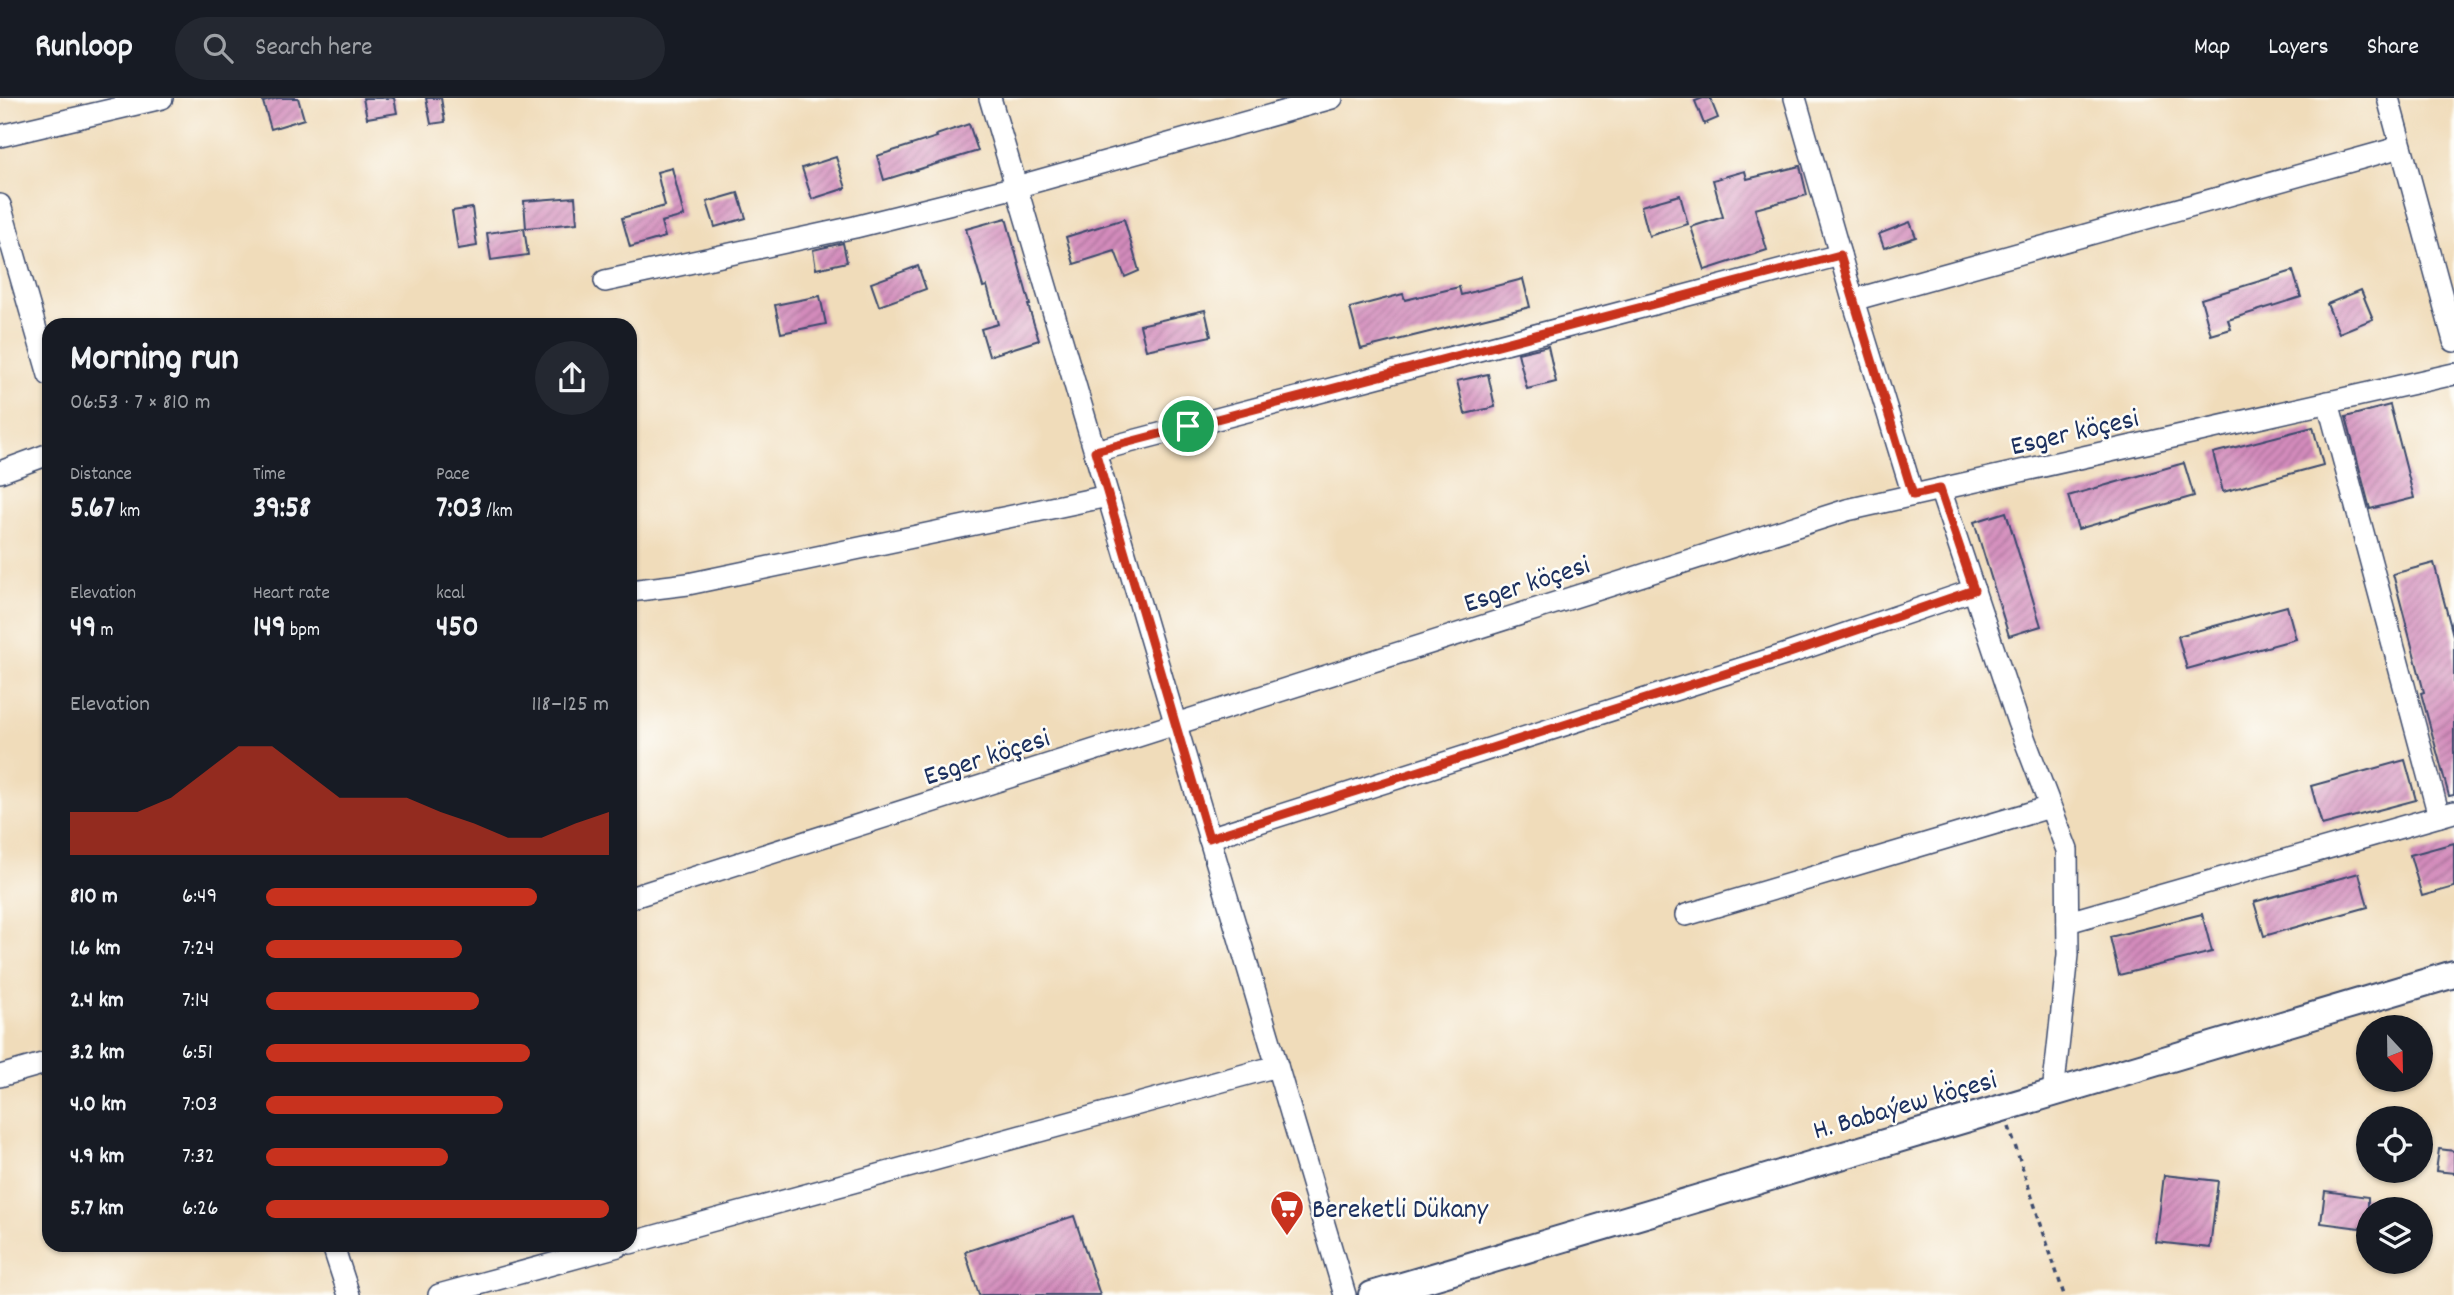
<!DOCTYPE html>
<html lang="en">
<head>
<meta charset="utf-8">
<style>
	body { margin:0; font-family:Dekko,sans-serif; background:#242831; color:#f1f3f6; height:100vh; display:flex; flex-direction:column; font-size:26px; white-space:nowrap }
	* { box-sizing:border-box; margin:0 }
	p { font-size:23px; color:#9ea1a6 }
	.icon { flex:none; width:38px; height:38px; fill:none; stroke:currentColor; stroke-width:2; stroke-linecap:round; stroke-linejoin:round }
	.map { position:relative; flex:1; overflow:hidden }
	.drawer { position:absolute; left:42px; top:220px; width:595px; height:934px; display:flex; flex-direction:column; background:#171b24; border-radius:21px; box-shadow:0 2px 5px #0004 }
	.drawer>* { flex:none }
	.needle { width:46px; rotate:158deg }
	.fabs { position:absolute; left:2356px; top:917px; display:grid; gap:14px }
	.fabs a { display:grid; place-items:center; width:77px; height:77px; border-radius:50%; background:#171b24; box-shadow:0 2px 5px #0004; font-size:35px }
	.pin { position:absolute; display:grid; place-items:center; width:60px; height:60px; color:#fff; margin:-30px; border:4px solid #fff; border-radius:50%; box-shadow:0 2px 7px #0007 }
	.round { display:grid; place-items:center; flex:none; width:74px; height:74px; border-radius:37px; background:#242831 }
	.headline { display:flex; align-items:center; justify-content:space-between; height:119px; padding:0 28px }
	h1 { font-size:38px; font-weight:800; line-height:52px }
	.metrics { display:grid; grid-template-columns:repeat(3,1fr); gap:10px; height:119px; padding:7px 28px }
	.metrics div { display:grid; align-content:center }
	.metrics b { font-size:30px; font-weight:800 }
	.metrics small { font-size:19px; font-weight:400 }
	.metrics p { font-size:19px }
	.chart { height:196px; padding:14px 28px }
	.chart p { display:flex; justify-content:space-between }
	.chart svg { width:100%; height:126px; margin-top:7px; fill:#c8321e; opacity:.7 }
	ul { padding:0 28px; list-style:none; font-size:23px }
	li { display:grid; grid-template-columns:112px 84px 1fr; align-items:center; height:52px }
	li i { height:18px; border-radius:9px; background:#c8321e }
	header { display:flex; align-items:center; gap:42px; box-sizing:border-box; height:98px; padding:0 35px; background:#171b24; border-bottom:2px solid #363941 }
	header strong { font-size:33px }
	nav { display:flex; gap:38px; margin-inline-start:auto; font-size:24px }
	.search { width:490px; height:63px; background:#242831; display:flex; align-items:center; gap:18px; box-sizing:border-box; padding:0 24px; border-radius:38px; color:#9ea1a6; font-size:26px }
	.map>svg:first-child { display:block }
</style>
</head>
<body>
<header>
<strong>Runloop</strong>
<div class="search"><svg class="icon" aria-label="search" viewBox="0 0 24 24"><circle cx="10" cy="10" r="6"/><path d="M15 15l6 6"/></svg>Search here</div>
<nav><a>Map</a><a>Layers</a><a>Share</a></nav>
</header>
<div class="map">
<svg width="2454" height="1197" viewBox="0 0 2454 1197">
	<defs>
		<pattern id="building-hatch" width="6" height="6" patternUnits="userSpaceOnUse" patternTransform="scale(1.75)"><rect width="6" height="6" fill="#d38bbb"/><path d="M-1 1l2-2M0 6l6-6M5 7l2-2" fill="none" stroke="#aa729b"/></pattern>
	</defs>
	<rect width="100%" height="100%" fill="#fdfcf7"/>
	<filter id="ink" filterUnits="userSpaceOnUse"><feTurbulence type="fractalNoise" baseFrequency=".0143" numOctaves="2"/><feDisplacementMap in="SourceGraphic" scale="14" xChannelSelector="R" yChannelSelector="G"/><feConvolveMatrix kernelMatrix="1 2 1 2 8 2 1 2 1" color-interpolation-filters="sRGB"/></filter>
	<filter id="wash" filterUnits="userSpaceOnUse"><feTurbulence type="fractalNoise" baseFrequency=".00686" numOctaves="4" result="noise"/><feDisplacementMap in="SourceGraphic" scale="28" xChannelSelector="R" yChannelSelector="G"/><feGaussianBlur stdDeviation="1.57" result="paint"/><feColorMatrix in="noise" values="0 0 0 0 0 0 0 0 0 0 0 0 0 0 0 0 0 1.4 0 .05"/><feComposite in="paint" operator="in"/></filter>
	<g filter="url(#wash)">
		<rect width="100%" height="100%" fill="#f0dcba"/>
		<g id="blocks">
			<g fill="url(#building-hatch)">
				<polygon points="278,0 298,0 304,21 271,31 263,4"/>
				<polygon points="363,0 394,0 397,15 367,20"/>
				<polygon points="426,0 441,0 445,24 431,26"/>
				<polygon points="1703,0 1710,0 1718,20 1704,26 1695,3"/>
				<polygon points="969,26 978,53 884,82 877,58 937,39 936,37"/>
				<polygon points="836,59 846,90 812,101 802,70"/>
				<polygon points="1800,68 1807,97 1755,111 1767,152 1705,172 1691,129 1723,119 1713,82 1745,73 1747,81"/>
				<polygon points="672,70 684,118 661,124 665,139 630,149 622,120 665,108 657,74"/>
				<polygon points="738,95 746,120 715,129 707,104"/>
				<polygon points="1680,97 1688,126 1649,138 1641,108"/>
				<polygon points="575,99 577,125 526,130 524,103"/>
				<polygon points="472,110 477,148 458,151 452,113"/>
				<polygon points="1006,120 1030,207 1028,207 1039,242 989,258 981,231 998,226 987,188 983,189 966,131"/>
				<polygon points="1124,121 1139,173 1125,179 1115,153 1074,166 1066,139"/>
				<polygon points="1910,124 1916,139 1884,150 1879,136"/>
				<polygon points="524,130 528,157 491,162 487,135"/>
				<polygon points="843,145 847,164 816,171 813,152"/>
				<polygon points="918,168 926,191 879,208 871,185"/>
				<polygon points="2293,173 2301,199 2228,222 2231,231 2211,237 2201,201"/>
				<polygon points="1523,181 1530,209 1361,251 1350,210 1403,196 1405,202 1459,189 1461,197"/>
				<polygon points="2361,192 2373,221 2339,235 2327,206"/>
				<polygon points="820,198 826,226 781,235 775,207"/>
				<polygon points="1205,212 1211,238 1146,252 1140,227"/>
				<polygon points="1548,248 1556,284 1527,291 1518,255"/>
				<polygon points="1488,276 1495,309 1465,316 1457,283"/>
				<polygon points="2390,307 2414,400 2370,411 2346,319"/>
				<polygon points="2313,329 2323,367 2223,394 2213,355"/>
				<polygon points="2184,365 2194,398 2078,431 2068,398"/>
				<polygon points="2006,414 2041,528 2009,538 1974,424"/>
				<polygon points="2434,465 2454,541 2454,697 2449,698 2421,595 2424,594 2393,476"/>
				<polygon points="2287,508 2296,541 2187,571 2178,538"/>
				<polygon points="2405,662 2416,702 2322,727 2311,688"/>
				<polygon points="2454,745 2454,789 2422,798 2410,757"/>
				<polygon points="2359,775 2368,809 2264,838 2254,804"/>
				<polygon points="2202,816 2212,854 2119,877 2110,839"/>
				<polygon points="2439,1051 2454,1053 2454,1075 2436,1073"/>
				<polygon points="2164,1077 2218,1083 2210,1150 2156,1144"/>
				<polygon points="2325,1093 2368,1099 2368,1131 2321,1125"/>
				<polygon points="1074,1118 1100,1197 979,1197 965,1154"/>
			</g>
		</g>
	</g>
	<g filter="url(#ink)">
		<use href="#blocks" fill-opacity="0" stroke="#3b496c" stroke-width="2"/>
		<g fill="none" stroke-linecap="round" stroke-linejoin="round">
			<g stroke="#3b496c" stroke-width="24">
				<g id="minor">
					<polyline points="990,0 1345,1197"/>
					<polyline points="1795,0 1853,202 1913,397"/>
					<polyline points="2388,0 2454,243"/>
					<polyline points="0,38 162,0"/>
					<polyline points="0,107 49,277"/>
					<polyline points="605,183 855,129 1016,89 1332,0"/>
					<polyline points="1853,202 2401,49"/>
					<polyline points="2328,304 2439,718"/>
					<polyline points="1095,353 1840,157"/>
					<polyline points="0,374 49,356"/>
					<polyline points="1940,391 2018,624 2067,752 2068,857 2053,996"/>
					<polyline points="630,493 688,486 1108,398"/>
					<polyline points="1209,740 1784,557 1974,492"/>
					<polyline points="630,800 1847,412 2454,276"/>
					<polyline points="1686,817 2050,709"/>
					<polyline points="2068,824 2454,714"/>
					<polyline points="0,978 49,964"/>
					<polyline points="630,1145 1277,968"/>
					<polyline points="333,1148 349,1197"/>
					<polyline points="439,1197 618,1148"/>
				</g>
			</g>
			<g stroke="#3b496c" stroke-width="30">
				<polyline id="tertiary" points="1372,1197 2454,876"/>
			</g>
			<polyline stroke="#3b496c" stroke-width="3.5" stroke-dasharray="5 5" stroke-linecap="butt" points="2009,1029 2064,1197"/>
			<use href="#minor" stroke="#fff" stroke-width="21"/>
			<use href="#tertiary" stroke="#fff" stroke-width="26"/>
		</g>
	</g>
	<g fill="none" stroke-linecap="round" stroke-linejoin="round" filter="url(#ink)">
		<g stroke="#fff" stroke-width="14">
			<polygon id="route" points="1840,157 1913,397 1940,391 1974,492 1784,557 1209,740 1095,353"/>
		</g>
		<use href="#route" stroke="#c8321e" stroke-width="9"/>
	</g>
	<defs>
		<g id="supermarket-pin" transform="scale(1.75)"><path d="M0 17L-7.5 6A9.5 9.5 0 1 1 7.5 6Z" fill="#c8321e" stroke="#fdfcf7"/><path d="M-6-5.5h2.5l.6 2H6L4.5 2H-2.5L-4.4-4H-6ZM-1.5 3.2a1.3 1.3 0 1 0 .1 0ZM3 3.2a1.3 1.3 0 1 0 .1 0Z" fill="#fff"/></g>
	</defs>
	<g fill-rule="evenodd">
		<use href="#supermarket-pin" x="1287" y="1109"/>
	</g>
	<g text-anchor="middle" stroke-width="5" stroke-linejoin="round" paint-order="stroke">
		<g font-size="28" fill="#1b2f5e" stroke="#fdfcf7">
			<text transform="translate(2074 332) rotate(-13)" y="10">Esger köçesi</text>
			<text transform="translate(1526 484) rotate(-18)" y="10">Esger köçesi</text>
			<text transform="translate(986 657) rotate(-18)" y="10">Esger köçesi</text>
			<text transform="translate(1904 1005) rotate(-16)" y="10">H. Babaýew köçesi</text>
		</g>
		<g font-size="28" fill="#1b2f5e" stroke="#fdfcf7" text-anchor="start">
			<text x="1312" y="1119">Bereketli Dükany</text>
		</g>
	</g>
</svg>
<div class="fabs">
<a><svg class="needle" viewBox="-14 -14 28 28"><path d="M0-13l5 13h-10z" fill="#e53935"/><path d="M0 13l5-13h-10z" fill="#9ea1a6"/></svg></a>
<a><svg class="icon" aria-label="locate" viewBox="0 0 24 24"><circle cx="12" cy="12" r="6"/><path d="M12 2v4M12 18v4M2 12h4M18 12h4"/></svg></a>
<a><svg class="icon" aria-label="layers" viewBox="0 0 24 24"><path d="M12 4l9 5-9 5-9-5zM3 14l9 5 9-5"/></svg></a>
</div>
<div class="pin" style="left:1188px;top:328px;background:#1e9e55"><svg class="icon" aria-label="arrive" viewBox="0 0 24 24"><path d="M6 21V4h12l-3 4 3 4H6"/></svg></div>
<section class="drawer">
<div class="headline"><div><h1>Morning run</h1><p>06:53 · 7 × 810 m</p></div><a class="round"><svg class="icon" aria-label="share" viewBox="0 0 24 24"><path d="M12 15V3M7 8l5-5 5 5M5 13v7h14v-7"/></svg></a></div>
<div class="metrics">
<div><p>Distance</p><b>5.67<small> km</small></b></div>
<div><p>Time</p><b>39:58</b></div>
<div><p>Pace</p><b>7:03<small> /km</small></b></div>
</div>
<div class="metrics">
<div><p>Elevation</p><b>49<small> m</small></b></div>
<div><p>Heart rate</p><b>149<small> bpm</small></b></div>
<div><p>kcal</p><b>450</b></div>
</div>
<div class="chart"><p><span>Elevation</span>118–125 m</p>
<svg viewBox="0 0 160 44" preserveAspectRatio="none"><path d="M0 44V29L10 29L20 29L30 24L40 15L50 6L60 6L70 15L80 24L90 24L100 24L110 29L120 33L130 38L140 38L150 33L160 29V44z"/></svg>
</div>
<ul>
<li><b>810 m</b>6:49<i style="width:79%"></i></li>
<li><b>1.6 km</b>7:24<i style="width:57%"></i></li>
<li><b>2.4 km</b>7:14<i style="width:62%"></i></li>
<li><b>3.2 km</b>6:51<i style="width:77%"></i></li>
<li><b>4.0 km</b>7:03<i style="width:69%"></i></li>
<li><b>4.9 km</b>7:32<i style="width:53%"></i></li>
<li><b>5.7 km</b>6:26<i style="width:100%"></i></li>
</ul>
</section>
</div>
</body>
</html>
